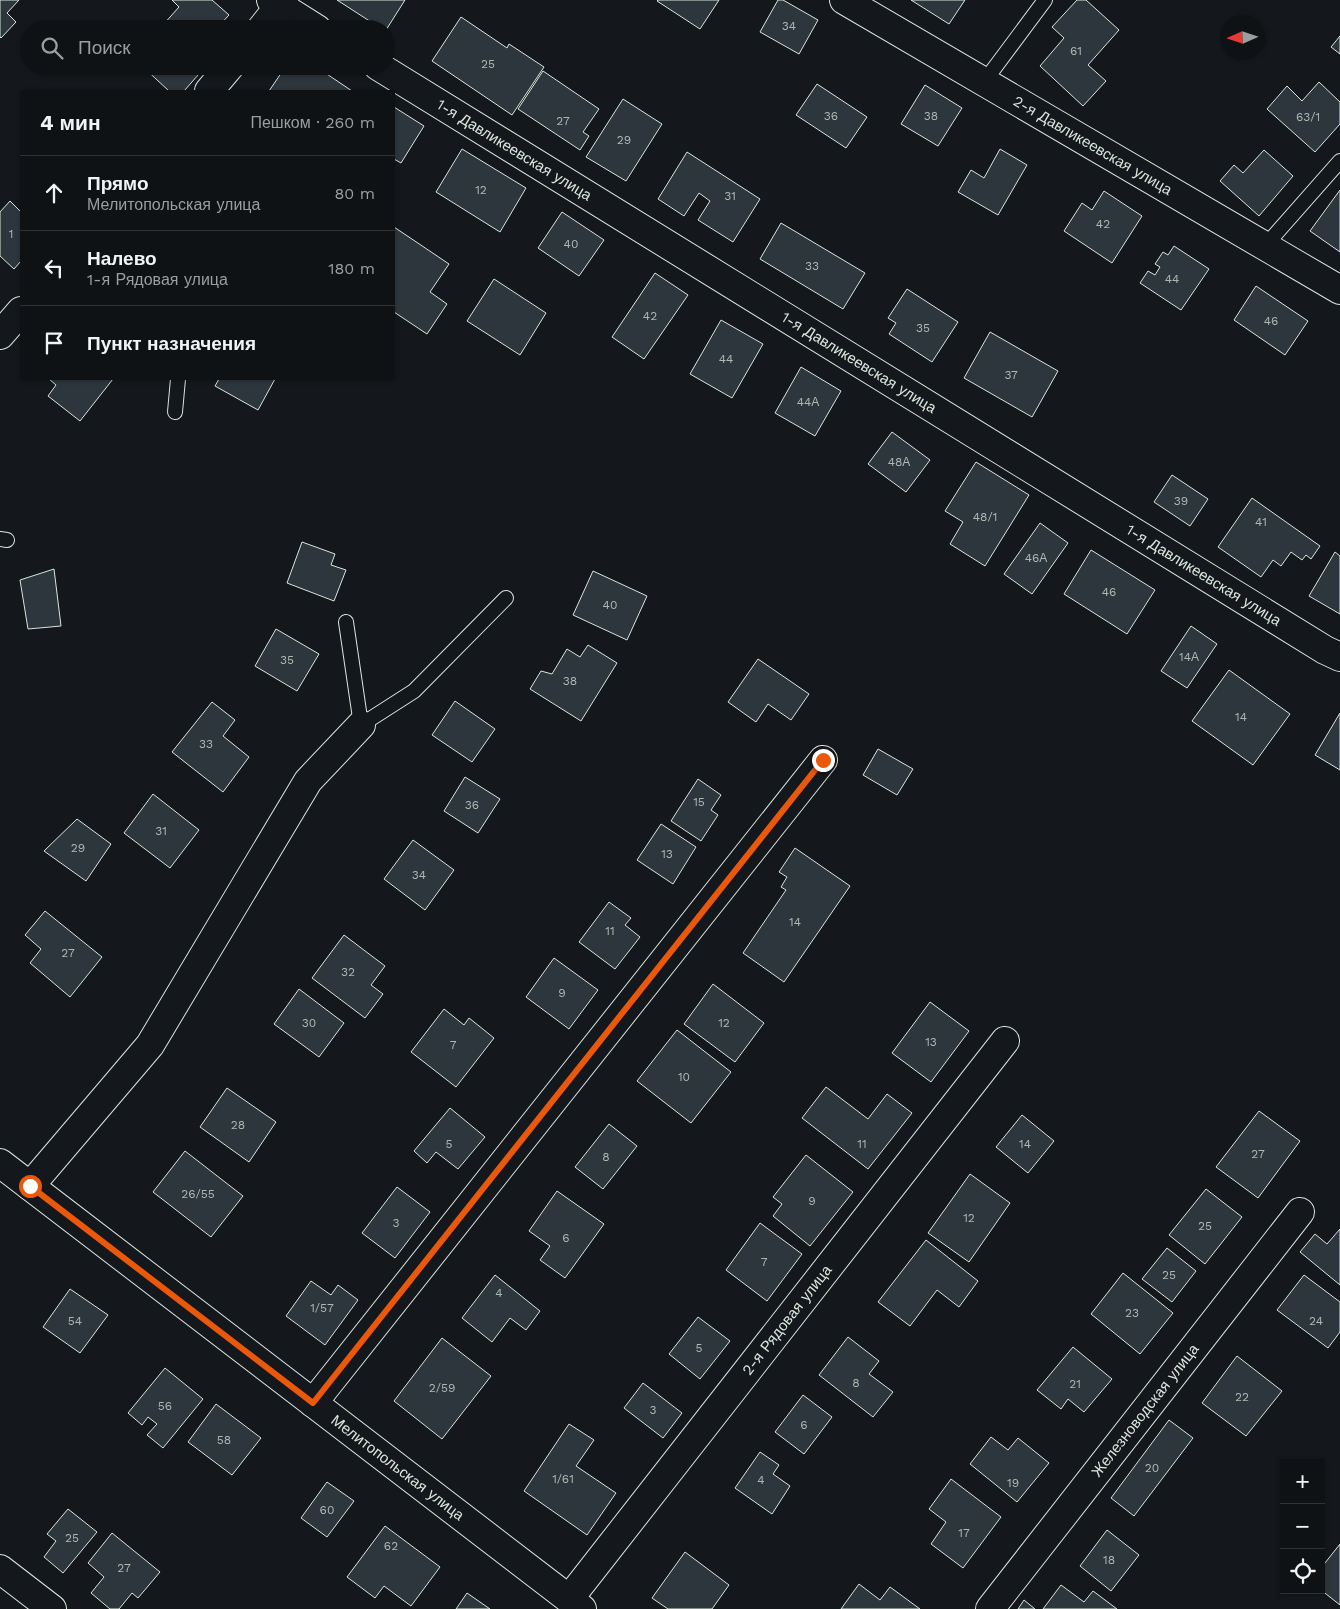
<!DOCTYPE html>
<html lang="ru">
<meta charset="utf-8">
<style>
:root{--surface:#0f1215;--page:#181b1e;--text:#f1f3f6;--muted:#9b9ea0;--line:#2f3234}
body{margin:0;font-family:"Work Sans",sans-serif;background:var(--page);color:var(--text)}
.controls{position:absolute;right:15px;bottom:15px;display:grid;overflow:hidden;border-radius:0px;box-shadow:0 1px 4px #0004}
.controls button{width:45px;height:45px;display:grid;place-items:center;padding:0;border:0;border-bottom:1px solid var(--line);background:var(--surface);color:var(--text);font:25px sans-serif}
.compass{position:absolute;left:1220px;top:15px;width:45px;height:45px;border-radius:50%;background:var(--surface);box-shadow:0 1px 4px #0004;rotate:267deg}
.stop{position:absolute;width:15px;height:15px;margin:-11px;border:4px solid #ea580c;border-radius:50%;background:#fff}
.stop.end{background:#ea580c;border-color:#fff;box-shadow:0 1px 5px #0008}
.list{margin:0;padding:0;list-style:none}
h2{display:flex;justify-content:space-between;align-items:center;height:65px;margin:0;padding:0 20px;font-size:21px}
h2 small{font-size:16px;font-weight:400;color:var(--muted)}
.list li{display:grid;grid-template-columns:32px 1fr auto;gap:15px;align-items:center;box-sizing:border-box;height:75px;padding:0 20px;border-top:1px solid var(--line)}
.list b{display:block;font-size:19px;white-space:nowrap}
.list p{margin:0;font-size:16px;white-space:nowrap;color:var(--muted)}
.list em{font-size:16px;font-style:normal;color:var(--muted)}
.icon{flex:none;width:28px;height:28px;fill:none;stroke:currentColor;stroke-width:2;stroke-linecap:round;stroke-linejoin:round}
.map{position:relative;flex:none;width:1340px;height:1609px;overflow:hidden}
.search{position:absolute;background:var(--surface);box-shadow:0 1px 4px #0004;left:20px;top:20px;width:375px;height:55px;display:flex;align-items:center;gap:12px;box-sizing:border-box;padding:0 18px;border-radius:28px;color:var(--muted);font-size:19px}
.panel{position:absolute;background:var(--surface);box-shadow:0 1px 4px #0004;left:20px;top:90px;width:375px;height:290px;border-radius:0px}
.map>svg:first-child{display:block}
.building{fill:#2c363c;stroke:#d8e6dc}
.lines{fill:none;stroke-linecap:round;stroke-linejoin:round}
.service-casing{stroke:#d8e6dc;stroke-width:16}
.minor-casing{stroke:#d8e6dc;stroke-width:30}
.service{stroke:#14181c;stroke-width:14}
.minor{stroke:#14181c;stroke-width:28}
.route{stroke:#ea580c;stroke-width:6}
.labels{text-anchor:middle;dominant-baseline:central;stroke-width:4;stroke-linejoin:round;paint-order:stroke}
.number-label{font-size:12px;fill:#adbab4}
.street-label{font-size:15px;fill:#d8e6dc;stroke:#14181c}
</style>
<div class="map">
<svg width="1340" height="1609" viewBox="0 0 1340 1609">
<rect width="100%" height="100%" fill="#14181c"/>
<g class="building">
<path d="M 0,0 L 19,0 L 7,13 L 16,22 L 1,38 L 0,37 Z"/>
<path d="M 172,0 L 212,0 L 229,15 L 216,29 L 165,29 L 162,26 L 179,7 Z"/>
<path d="M 337,0 L 405,0 L 386,30 L 382,29 Z"/>
<path d="M 658,0 L 719,0 L 700,29 L 657,1 Z"/>
<path d="M 778,0 L 783,0 L 818,20 L 799,54 L 760,32 Z"/>
<path d="M 911,0 L 965,0 L 949,24 Z"/>
<path d="M 1077,0 L 1086,0 L 1119,30 L 1088,65 L 1106,81 L 1083,106 L 1040,66 L 1064,38 L 1052,27 Z"/>
<path d="M 461,17 L 507,48 L 509,44 L 544,67 L 512,115 L 432,61 Z"/>
<path d="M 1340,36 L 1340,54 L 1331,47 Z"/>
<path d="M 142,66 L 206,66 L 184,91 L 169,91 Z"/>
<path d="M 286,66 L 315,66 L 352,91 L 269,91 Z"/>
<path d="M 543,71 L 599,109 L 583,132 L 589,136 L 580,150 L 518,109 Z"/>
<path d="M 1319,82 L 1340,102 L 1340,124 L 1315,152 L 1267,109 L 1287,86 L 1302,101 Z"/>
<path d="M 817,84 L 867,117 L 846,148 L 796,115 Z"/>
<path d="M 925,85 L 962,108 L 938,146 L 901,124 Z"/>
<path d="M 623,99 L 662,124 L 626,181 L 586,157 Z"/>
<path d="M 394,107 L 424,126 L 401,163 L 394,159 Z"/>
<path d="M 462,149 L 526,188 L 500,232 L 436,192 Z"/>
<path d="M 1000,149 L 1027,165 L 998,215 L 958,192 L 971,170 L 984,178 Z"/>
<path d="M 1264,150 L 1293,176 L 1259,216 L 1220,181 L 1234,165 L 1243,173 Z"/>
<path d="M 687,152 L 760,199 L 733,242 L 698,220 L 710,201 L 699,193 L 684,216 L 658,199 Z"/>
<path d="M 1340,190 L 1340,252 L 1310,231 Z"/>
<path d="M 1104,191 L 1142,216 L 1112,263 L 1064,231 L 1082,203 L 1092,210 Z"/>
<path d="M 10,201 L 21,212 L 21,261 L 14,269 L 0,256 L 0,212 Z"/>
<path d="M 562,212 L 604,240 L 579,276 L 538,248 Z"/>
<path d="M 781,223 L 865,273 L 843,309 L 760,259 Z"/>
<path d="M 394,227 L 449,264 L 430,292 L 447,304 L 427,334 L 394,312 Z"/>
<path d="M 1174,246 L 1209,269 L 1181,310 L 1140,283 L 1148,271 L 1155,275 L 1160,267 L 1155,264 L 1163,252 L 1168,255 Z"/>
<path d="M 655,273 L 688,295 L 644,359 L 612,337 Z"/>
<path d="M 494,279 L 546,313 L 520,355 L 467,321 Z"/>
<path d="M 1256,286 L 1308,321 L 1285,355 L 1234,320 Z"/>
<path d="M 907,289 L 958,322 L 932,362 L 889,334 L 896,323 L 888,318 Z"/>
<path d="M 721,320 L 763,344 L 732,398 L 690,374 Z"/>
<path d="M 990,332 L 1058,371 L 1032,417 L 964,378 Z"/>
<path d="M 801,367 L 841,391 L 815,436 L 775,413 Z"/>
<path d="M 49,379 L 113,379 L 80,421 L 48,396 L 56,385 Z"/>
<path d="M 219,379 L 275,379 L 258,410 L 215,386 Z"/>
<path d="M 892,432 L 930,460 L 906,492 L 868,464 Z"/>
<path d="M 976,462 L 1029,495 L 985,566 L 950,544 L 963,522 L 945,511 Z"/>
<path d="M 1172,475 L 1208,499 L 1190,526 L 1154,502 Z"/>
<path d="M 1252,498 L 1320,546 L 1311,559 L 1306,555 L 1302,560 L 1291,552 L 1281,566 L 1273,560 L 1261,577 L 1218,547 Z"/>
<path d="M 1040,523 L 1068,543 L 1032,594 L 1004,574 Z"/>
<path d="M 302,542 L 335,554 L 331,565 L 346,570 L 334,601 L 287,583 Z"/>
<path d="M 1091,550 L 1155,590 L 1127,634 L 1064,594 Z"/>
<path d="M 1335,552 L 1340,556 L 1340,614 L 1309,596 Z"/>
<path d="M 54,569 L 61,626 L 28,629 L 20,580 Z"/>
<path d="M 593,571 L 647,596 L 627,640 L 573,615 Z"/>
<path d="M 1191,626 L 1217,644 L 1187,688 L 1161,671 Z"/>
<path d="M 276,629 L 319,654 L 297,691 L 255,666 Z"/>
<path d="M 588,645 L 617,663 L 581,721 L 530,689 L 541,671 L 552,674 L 567,649 L 580,657 Z"/>
<path d="M 758,659 L 809,694 L 791,720 L 768,704 L 756,722 L 728,702 Z"/>
<path d="M 1229,670 L 1290,714 L 1253,765 L 1192,721 Z"/>
<path d="M 455,701 L 495,729 L 472,762 L 432,735 Z"/>
<path d="M 212,702 L 235,720 L 223,736 L 249,757 L 223,792 L 172,752 Z"/>
<path d="M 1340,713 L 1340,770 L 1315,755 Z"/>
<path d="M 878,749 L 913,769 L 897,795 L 863,775 Z"/>
<path d="M 465,777 L 500,799 L 478,833 L 444,811 Z"/>
<path d="M 698,779 L 721,795 L 711,810 L 718,815 L 701,841 L 671,821 Z"/>
<path d="M 153,794 L 199,830 L 170,868 L 124,833 Z"/>
<path d="M 77,819 L 111,844 L 86,881 L 44,851 Z"/>
<path d="M 661,824 L 696,847 L 673,884 L 637,860 Z"/>
<path d="M 413,840 L 454,870 L 425,910 L 384,879 Z"/>
<path d="M 795,848 L 850,886 L 784,982 L 743,953 L 786,890 L 781,887 L 787,877 L 779,872 Z"/>
<path d="M 609,902 L 631,918 L 625,925 L 640,937 L 615,969 L 579,942 Z"/>
<path d="M 45,911 L 102,957 L 70,997 L 30,963 L 41,949 L 25,935 Z"/>
<path d="M 344,935 L 385,966 L 371,985 L 383,994 L 365,1018 L 312,978 Z"/>
<path d="M 554,958 L 598,990 L 569,1029 L 526,997 Z"/>
<path d="M 713,984 L 764,1023 L 735,1062 L 684,1024 Z"/>
<path d="M 299,989 L 344,1023 L 319,1057 L 274,1024 Z"/>
<path d="M 930,1002 L 969,1031 L 931,1082 L 892,1053 Z"/>
<path d="M 444,1009 L 464,1025 L 469,1018 L 494,1038 L 456,1087 L 411,1052 Z"/>
<path d="M 677,1030 L 731,1072 L 691,1123 L 637,1081 Z"/>
<path d="M 826,1087 L 868,1119 L 887,1094 L 912,1113 L 868,1169 L 802,1118 Z"/>
<path d="M 227,1088 L 276,1122 L 249,1162 L 200,1127 Z"/>
<path d="M 450,1108 L 485,1137 L 458,1169 L 436,1152 L 427,1163 L 414,1151 Z"/>
<path d="M 1259,1111 L 1300,1141 L 1258,1198 L 1216,1167 Z"/>
<path d="M 1022,1115 L 1054,1141 L 1028,1173 L 996,1147 Z"/>
<path d="M 609,1124 L 637,1146 L 603,1189 L 575,1167 Z"/>
<path d="M 185,1151 L 243,1196 L 211,1237 L 153,1192 Z"/>
<path d="M 806,1155 L 853,1192 L 810,1246 L 773,1216 L 782,1204 L 773,1197 Z"/>
<path d="M 970,1174 L 1010,1203 L 969,1262 L 928,1233 Z"/>
<path d="M 397,1187 L 430,1212 L 395,1258 L 362,1233 Z"/>
<path d="M 1206,1189 L 1242,1217 L 1205,1264 L 1169,1235 Z"/>
<path d="M 557,1191 L 604,1224 L 565,1278 L 540,1260 L 550,1246 L 529,1231 Z"/>
<path d="M 760,1223 L 802,1254 L 767,1301 L 726,1270 Z"/>
<path d="M 1340,1229 L 1340,1285 L 1300,1252 L 1315,1234 L 1327,1244 Z"/>
<path d="M 926,1240 L 978,1281 L 959,1307 L 937,1290 L 910,1326 L 878,1302 Z"/>
<path d="M 1167,1248 L 1196,1271 L 1172,1302 L 1142,1279 Z"/>
<path d="M 1123,1273 L 1173,1313 L 1140,1354 L 1091,1314 Z"/>
<path d="M 495,1275 L 540,1311 L 526,1330 L 510,1318 L 492,1342 L 462,1318 Z"/>
<path d="M 1304,1275 L 1340,1302 L 1340,1332 L 1328,1348 L 1277,1310 Z"/>
<path d="M 311,1281 L 331,1295 L 338,1285 L 358,1300 L 325,1345 L 286,1316 Z"/>
<path d="M 70,1289 L 108,1315 L 80,1353 L 43,1327 Z"/>
<path d="M 698,1317 L 730,1341 L 700,1379 L 669,1354 Z"/>
<path d="M 848,1337 L 879,1361 L 869,1374 L 893,1392 L 873,1417 L 819,1375 Z"/>
<path d="M 442,1338 L 491,1376 L 442,1439 L 394,1401 Z"/>
<path d="M 1073,1347 L 1112,1379 L 1084,1412 L 1068,1399 L 1061,1409 L 1037,1390 Z"/>
<path d="M 1237,1356 L 1282,1391 L 1246,1436 L 1202,1403 Z"/>
<path d="M 165,1368 L 203,1399 L 163,1448 L 147,1435 L 157,1424 L 148,1417 L 142,1425 L 128,1413 Z"/>
<path d="M 643,1383 L 682,1413 L 663,1438 L 624,1408 Z"/>
<path d="M 803,1395 L 832,1417 L 804,1454 L 775,1432 Z"/>
<path d="M 216,1404 L 261,1438 L 232,1475 L 188,1442 Z"/>
<path d="M 1169,1420 L 1193,1438 L 1134,1516 L 1111,1498 Z"/>
<path d="M 569,1424 L 594,1440 L 576,1466 L 616,1493 L 587,1535 L 524,1491 Z"/>
<path d="M 991,1437 L 1008,1450 L 1018,1438 L 1049,1463 L 1017,1502 L 970,1464 Z"/>
<path d="M 760,1452 L 779,1465 L 773,1474 L 790,1486 L 772,1514 L 735,1488 Z"/>
<path d="M 951,1479 L 1001,1517 L 963,1568 L 931,1544 L 946,1522 L 929,1509 Z"/>
<path d="M 327,1482 L 354,1501 L 327,1537 L 301,1518 Z"/>
<path d="M 68,1509 L 97,1532 L 63,1573 L 44,1557 L 56,1541 L 47,1534 Z"/>
<path d="M 385,1526 L 440,1567 L 411,1606 L 384,1586 L 375,1598 L 347,1577 Z"/>
<path d="M 1107,1530 L 1139,1555 L 1111,1591 L 1080,1566 Z"/>
<path d="M 112,1533 L 160,1572 L 138,1598 L 132,1593 L 119,1609 L 110,1609 L 91,1593 L 104,1577 L 88,1563 Z"/>
<path d="M 1340,1544 L 1340,1605 L 1321,1590 L 1321,1568 Z"/>
<path d="M 685,1552 L 729,1585 L 712,1609 L 668,1609 L 652,1598 Z"/>
<path d="M 859,1584 L 880,1600 L 890,1587 L 920,1609 L 841,1609 Z"/>
<path d="M 1061,1585 L 1084,1602 L 1093,1591 L 1117,1609 L 1043,1609 Z"/>
<path d="M 467,1593 L 490,1609 L 456,1609 Z"/>
<path d="M 1024,1600 L 1035,1609 L 1018,1609 Z"/>
</g>
<g class="lines">
<defs>
<g id="service">
<path d="M 984,82 L 1045,0"/>
<path d="M 1265,246 L 1340,161"/>
<path d="M 175,412 L 178,379"/>
<path d="M 0,539 L 7,540"/>
<path d="M 346,622 L 361,725 L 414,691 L 506,598"/>
</g>
<g id="minor">
<path d="M 271,0 L 317,29"/>
<path id="s1" d="M 844,0 L 1340,290"/>
<path d="M 261,29 L 284,0"/>
<path id="s2" d="M 378,66 L 1325,650 L 1340,657"/>
<path d="M 209,91 L 230,66"/>
<path d="M 0,335 L 21,311"/>
<path id="s3" d="M 0,1163 L 582,1609"/>
<path d="M 30,1186 L 150,1045 L 308,781 L 361,725"/>
<path d="M 313,1403 L 823,760"/>
<path d="M 0,1569 L 52,1609"/>
<path id="s4" d="M 569,1599 L 1005,1041"/>
<path id="s5" d="M 990,1609 L 1300,1212"/>
</g>
</defs>
<use href="#service" class="service-casing"/>
<use href="#minor" class="minor-casing"/>
<use href="#service" class="service"/>
<use href="#minor" class="minor"/>
</g>
<g class="lines">
<path class="route" d="M 30,1186 L 313,1403 L 823,760"/>
</g>
<g class="labels">
<g class="number-label">
<text x="789" y="26">34</text>
<text x="1076" y="51">61</text>
<text x="488" y="64">25</text>
<text x="831" y="116">36</text>
<text x="931" y="116">38</text>
<text x="1308" y="117">63/1</text>
<text x="563" y="121">27</text>
<text x="624" y="140">29</text>
<text x="481" y="190">12</text>
<text x="730" y="196">31</text>
<text x="1103" y="224">42</text>
<text x="11" y="234">1</text>
<text x="571" y="244">40</text>
<text x="812" y="266">33</text>
<text x="1172" y="279">44</text>
<text x="650" y="316">42</text>
<text x="1271" y="321">46</text>
<text x="923" y="328">35</text>
<text x="726" y="359">44</text>
<text x="1011" y="375">37</text>
<text x="808" y="402">44А</text>
<text x="899" y="462">48А</text>
<text x="1181" y="501">39</text>
<text x="985" y="517">48/1</text>
<text x="1261" y="522">41</text>
<text x="1036" y="558">46А</text>
<text x="1109" y="592">46</text>
<text x="610" y="605">40</text>
<text x="1189" y="657">14А</text>
<text x="287" y="660">35</text>
<text x="570" y="681">38</text>
<text x="1241" y="717">14</text>
<text x="206" y="744">33</text>
<text x="699" y="802">15</text>
<text x="472" y="805">36</text>
<text x="161" y="831">31</text>
<text x="78" y="848">29</text>
<text x="667" y="854">13</text>
<text x="419" y="875">34</text>
<text x="795" y="922">14</text>
<text x="610" y="931">11</text>
<text x="68" y="953">27</text>
<text x="348" y="972">32</text>
<text x="562" y="993">9</text>
<text x="309" y="1023">30</text>
<text x="724" y="1023">12</text>
<text x="931" y="1042">13</text>
<text x="453" y="1045">7</text>
<text x="684" y="1077">10</text>
<text x="238" y="1125">28</text>
<text x="449" y="1144">5</text>
<text x="862" y="1144">11</text>
<text x="1025" y="1144">14</text>
<text x="1258" y="1154">27</text>
<text x="606" y="1157">8</text>
<text x="198" y="1194">26/55</text>
<text x="812" y="1201">9</text>
<text x="969" y="1218">12</text>
<text x="396" y="1223">3</text>
<text x="1205" y="1226">25</text>
<text x="566" y="1238">6</text>
<text x="764" y="1262">7</text>
<text x="1169" y="1275">25</text>
<text x="499" y="1293">4</text>
<text x="322" y="1308">1/57</text>
<text x="1132" y="1313">23</text>
<text x="75" y="1321">54</text>
<text x="1316" y="1321">24</text>
<text x="699" y="1348">5</text>
<text x="856" y="1383">8</text>
<text x="1075" y="1384">21</text>
<text x="442" y="1388">2/59</text>
<text x="1242" y="1397">22</text>
<text x="165" y="1406">56</text>
<text x="653" y="1410">3</text>
<text x="804" y="1425">6</text>
<text x="224" y="1440">58</text>
<text x="1152" y="1468">20</text>
<text x="563" y="1479">1/61</text>
<text x="761" y="1480">4</text>
<text x="1013" y="1483">19</text>
<text x="327" y="1510">60</text>
<text x="964" y="1533">17</text>
<text x="72" y="1538">25</text>
<text x="391" y="1546">62</text>
<text x="1109" y="1560">18</text>
<text x="124" y="1568">27</text>
</g>
<g class="street-label">
<text stroke="none"><textPath href="#s1" startOffset="288">2-я Давликеевская улица</textPath></text>
<text stroke="none"><textPath href="#s2" startOffset="160">1-я Давликеевская улица</textPath></text>
<text stroke="none"><textPath href="#s2" startOffset="565">1-я Давликеевская улица</textPath></text>
<text stroke="none"><textPath href="#s2" startOffset="970">1-я Давликеевская улица</textPath></text>
<text stroke="none"><textPath href="#s4" startOffset="354">2-я Рядовая улица</textPath></text>
<text stroke="none"><textPath href="#s5" startOffset="252">Железноводская улица</textPath></text>
<text stroke="none"><textPath href="#s3" startOffset="501">Мелитопольская улица</textPath></text>
</g>
</g>
</svg>
<div class="controls">
<button>+</button>
<button>−</button>
<button><svg class="icon" aria-label="locate" viewBox="0 0 24 24"><circle cx="12" cy="12" r="6"/><path d="M12 2v4M12 18v4M2 12h4M18 12h4"/></svg></button>
</div>
<svg class="compass" viewBox="-18 -18 36 36"><path d="M0-13l5 13h-10z" fill="#e53935"/><path d="M0 13l5-13h-10z" fill="#9b9ea0"/></svg>
<div class="stop" style="left:30px;top:1186px"></div>
<div class="stop end" style="left:823px;top:760px"></div>
<div class="search"><svg class="icon" aria-label="search" viewBox="0 0 24 24"><circle cx="10" cy="10" r="6"/><path d="M15 15l6 6"/></svg>Поиск</div>
<section class="panel">
<h2>4 мин<small>Пешком · 260 m</small></h2>
<ul class="list">
<li><svg class="icon" aria-label="ahead" viewBox="0 0 24 24"><path d="M12 20V5M6 11l6-6 6 6"/></svg><div><b>Прямо</b><p>Мелитопольская улица</p></div><em>80 m</em></li>
<li><svg class="icon" aria-label="left" viewBox="0 0 24 24"><path d="M17 20v-9H6M10 6l-5 5 5 5"/></svg><div><b>Налево</b><p>1-я Рядовая улица</p></div><em>180 m</em></li>
<li><svg class="icon" aria-label="arrive" viewBox="0 0 24 24"><path d="M6 21V4h12l-3 4 3 4H6"/></svg><div><b>Пункт назначения</b></div></li>
</ul>
</section>
</div>
